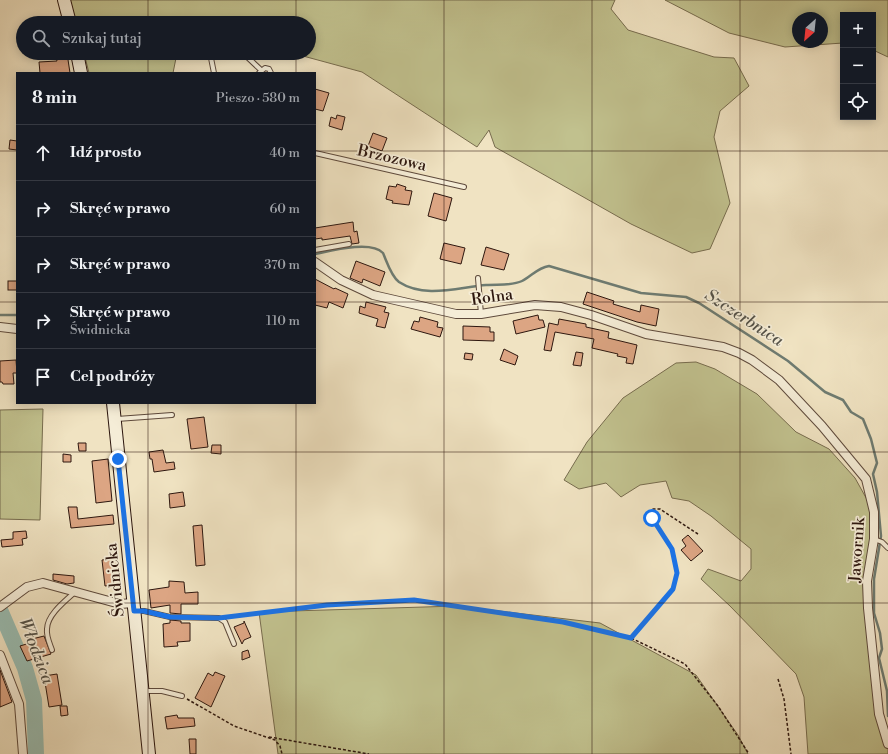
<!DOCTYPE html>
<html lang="pl">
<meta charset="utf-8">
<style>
:root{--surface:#171b24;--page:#20242c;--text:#f1f3f6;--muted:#9ea1a6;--line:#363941}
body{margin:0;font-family:"Libre Bodoni",serif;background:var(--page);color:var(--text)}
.controls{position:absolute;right:12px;top:12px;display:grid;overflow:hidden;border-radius:0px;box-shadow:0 2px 10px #0003}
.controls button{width:36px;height:36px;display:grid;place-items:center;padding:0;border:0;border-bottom:1px solid var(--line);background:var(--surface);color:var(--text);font:20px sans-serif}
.compass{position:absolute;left:792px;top:12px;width:36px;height:36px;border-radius:50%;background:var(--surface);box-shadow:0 2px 10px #0003;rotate:207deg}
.stop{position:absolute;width:12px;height:12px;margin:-9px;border:3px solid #1a73e8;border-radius:50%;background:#fff}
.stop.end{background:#1a73e8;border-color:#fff;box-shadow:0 1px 4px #0008}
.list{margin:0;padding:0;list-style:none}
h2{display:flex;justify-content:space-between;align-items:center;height:52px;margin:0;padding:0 16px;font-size:17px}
h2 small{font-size:13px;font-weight:400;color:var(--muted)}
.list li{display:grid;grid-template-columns:26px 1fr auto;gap:12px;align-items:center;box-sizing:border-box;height:56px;padding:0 16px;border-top:1px solid var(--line)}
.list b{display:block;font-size:15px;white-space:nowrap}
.list p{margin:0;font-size:13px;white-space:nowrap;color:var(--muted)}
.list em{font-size:13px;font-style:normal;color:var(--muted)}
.icon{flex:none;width:22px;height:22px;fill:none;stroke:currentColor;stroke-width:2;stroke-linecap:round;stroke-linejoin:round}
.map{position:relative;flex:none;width:888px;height:754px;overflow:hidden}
.search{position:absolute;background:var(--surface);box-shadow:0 2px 10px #0003;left:16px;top:16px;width:300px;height:44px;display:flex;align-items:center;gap:10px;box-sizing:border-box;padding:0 14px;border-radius:22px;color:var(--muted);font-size:15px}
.panel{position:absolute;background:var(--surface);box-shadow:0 2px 10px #0003;left:16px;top:72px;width:300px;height:332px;border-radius:0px}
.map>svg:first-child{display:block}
.green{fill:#c1c18e;stroke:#776c4e;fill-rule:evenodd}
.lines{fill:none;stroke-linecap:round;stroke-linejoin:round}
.stream{stroke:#6e7b71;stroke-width:2.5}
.river{stroke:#9abeb3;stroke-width:16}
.building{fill:#dca583;stroke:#2d170f}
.lane-casing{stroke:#5e4a3c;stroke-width:6}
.street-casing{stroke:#5e4a3c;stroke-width:10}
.secondary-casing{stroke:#2d170f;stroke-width:14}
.path{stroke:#2d170f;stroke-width:1.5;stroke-dasharray:3 2;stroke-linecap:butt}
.lane{stroke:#f5edd7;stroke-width:4}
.street{stroke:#f5edd7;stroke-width:8}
.secondary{stroke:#f5edd7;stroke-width:12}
.route{stroke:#1a73e8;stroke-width:5}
.grid{fill:none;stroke:#2d170f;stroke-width:1;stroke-opacity:0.55}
.labels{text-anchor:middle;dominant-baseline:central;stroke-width:3.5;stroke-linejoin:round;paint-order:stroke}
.street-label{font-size:16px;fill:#2d170f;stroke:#f5edd7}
.water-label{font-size:17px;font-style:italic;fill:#535148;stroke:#f5edd7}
</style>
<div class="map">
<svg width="888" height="754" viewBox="0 0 888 754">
<rect width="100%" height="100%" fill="#f0e3c2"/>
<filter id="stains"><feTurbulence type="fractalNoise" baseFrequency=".005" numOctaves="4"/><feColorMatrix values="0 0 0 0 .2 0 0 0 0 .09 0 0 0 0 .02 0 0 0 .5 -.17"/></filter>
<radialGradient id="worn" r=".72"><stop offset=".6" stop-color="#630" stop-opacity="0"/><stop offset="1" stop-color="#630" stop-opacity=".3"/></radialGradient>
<g class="green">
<path d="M 69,0 L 615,0 L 611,9 L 628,30 L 714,57 L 734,58 L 749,86 L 720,111 L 714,137 L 730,203 L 710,249 L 692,253 L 631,224 L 495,147 L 489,130 L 477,147 L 362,72 L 292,53 L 309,53 L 309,23 L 75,23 Z"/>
<path d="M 665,0 L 888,0 L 888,57 L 873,50 L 873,15 L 843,15 L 843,43 L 785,47 L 729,33 ZM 798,18 L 822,18 L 822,42 L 798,42 Z"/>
<path d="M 84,53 L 177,53 L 173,73 L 89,73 Z"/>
<path d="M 696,362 L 715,369 L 757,394 L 796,432 L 829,449 L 855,478 L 874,512 L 868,576 L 877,694 L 888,737 L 888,754 L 808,754 L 804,697 L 796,674 L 730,606 L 701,579 L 708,569 L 741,581 L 751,569 L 751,549 L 711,516 L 689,501 L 672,498 L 666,481 L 640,485 L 621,497 L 606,483 L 579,489 L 564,480 L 587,442 L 623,398 L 676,363 Z"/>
<path d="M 43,409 L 40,520 L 0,519 L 0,410 Z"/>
<path d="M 457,606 L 600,623 L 696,675 L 738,735 L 748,754 L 278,754 L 259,612 Z"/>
</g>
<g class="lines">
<g class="stream">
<path d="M 315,254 C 330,251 371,240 383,253 C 387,262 391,276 399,282 C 425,299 459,287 486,285 C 498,284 512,286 522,281 C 532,276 537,268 549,266 L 641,293 L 686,297 L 699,303 L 788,361 L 825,392 L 843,400 L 851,412 L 863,419 L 871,439 L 877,463 L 873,474 L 877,492 L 881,536 L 874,579 L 874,613 L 880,633 L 882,649 L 879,658 L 887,691 L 888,716"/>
<path d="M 0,315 L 17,315"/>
</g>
<path class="river" d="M 0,610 L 25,668 L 34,700 L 36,754"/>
</g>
<g class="building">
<path d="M 55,53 L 67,53 L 70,73 L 40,73 L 39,62 L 57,61 Z"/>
<path d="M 315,89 L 329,93 L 323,111 L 315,109 Z"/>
<path d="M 337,115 L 345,117 L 342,130 L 329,126 L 331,117 L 336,119 Z"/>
<path d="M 373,133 L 387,138 L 382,151 L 368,146 Z"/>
<path d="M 10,140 L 17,141 L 17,150 L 9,149 Z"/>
<path d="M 397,184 L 406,187 L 405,190 L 412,191 L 409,205 L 392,203 L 393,201 L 386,199 L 389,186 L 396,187 Z"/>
<path d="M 434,193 L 452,198 L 446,221 L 428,216 Z"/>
<path d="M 353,222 L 354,232 L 357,231 L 359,243 L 352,244 L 350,236 L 322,240 L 322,238 L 315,239 L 315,228 Z"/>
<path d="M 444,243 L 465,248 L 461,264 L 440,259 Z"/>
<path d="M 486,247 L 509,254 L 504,270 L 481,265 Z"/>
<path d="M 356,261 L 385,272 L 380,286 L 363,279 L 362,283 L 350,278 Z"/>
<path d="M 315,279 L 334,289 L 335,288 L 348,294 L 343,308 L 329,302 L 327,308 L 315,305 Z"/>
<rect x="8" y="281" width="9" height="9"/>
<path d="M 587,292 L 614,301 L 613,304 L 640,312 L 641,305 L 659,309 L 656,326 L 637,322 L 583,304 Z"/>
<path d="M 366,302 L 386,307 L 384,312 L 389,313 L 385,328 L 376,326 L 378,319 L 359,313 L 360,306 L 365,308 Z"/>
<path d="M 538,315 L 539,320 L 543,320 L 545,327 L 516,334 L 513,321 Z"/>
<path d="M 420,317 L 438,322 L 437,327 L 443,328 L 440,337 L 411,329 L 414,321 L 419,322 Z"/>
<path d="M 559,319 L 586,324 L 586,327 L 609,332 L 608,338 L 637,345 L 633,364 L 626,363 L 627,358 L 617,356 L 618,354 L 592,348 L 594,339 L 555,332 L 551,351 L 544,350 L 549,323 L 558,325 Z"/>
<path d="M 463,326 L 490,327 L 490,332 L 494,332 L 494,341 L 463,340 Z"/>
<path d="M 504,349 L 518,356 L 515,365 L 500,360 Z"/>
<path d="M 576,352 L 583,353 L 581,366 L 573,365 Z"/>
<path d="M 465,353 L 473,354 L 472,360 L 464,359 Z"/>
<path d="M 16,360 L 17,373 L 13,373 L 14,384 L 3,384 L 2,382 L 0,382 L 0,361 Z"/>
<path d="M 204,417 L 208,447 L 191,449 L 187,419 Z"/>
<path d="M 78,443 L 86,443 L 86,451 L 79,451 Z"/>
<path d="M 212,445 L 221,445 L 221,454 L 211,453 Z"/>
<path d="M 163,450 L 166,463 L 174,462 L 175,469 L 154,472 L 152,459 L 150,459 L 149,452 Z"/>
<path d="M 63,454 L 71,455 L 71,462 L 63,462 Z"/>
<path d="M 108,459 L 112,501 L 96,503 L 92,461 Z"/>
<path d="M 183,492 L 185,506 L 170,508 L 169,494 Z"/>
<path d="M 68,507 L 77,507 L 78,519 L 113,515 L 114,524 L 71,528 Z"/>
<path d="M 202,525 L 205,565 L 196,566 L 193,526 Z"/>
<path d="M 26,531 L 27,538 L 22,539 L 23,545 L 2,547 L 1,540 L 13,539 L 13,532 Z"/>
<path d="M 688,535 L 703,551 L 691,561 L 681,550 L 686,546 L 682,540 Z"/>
<path d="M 117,558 L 120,584 L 105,586 L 102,560 Z"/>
<path d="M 53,574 L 74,576 L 74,583 L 67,584 L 53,580 Z"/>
<path d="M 169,581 L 184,582 L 185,593 L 198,592 L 198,604 L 181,604 L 181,614 L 170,613 L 170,605 L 151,608 L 149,590 L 169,587 Z"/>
<path d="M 170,620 L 181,621 L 181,623 L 190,623 L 190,641 L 177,642 L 178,646 L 164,647 L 163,624 L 170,623 Z"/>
<path d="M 244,621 L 251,637 L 244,640 L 242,644 L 234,627 L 244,623 Z"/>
<path d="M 44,636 L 51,654 L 27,661 L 20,646 L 33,642 L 32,639 Z"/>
<path d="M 248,650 L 250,657 L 242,660 L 242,652 Z"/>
<path d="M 0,670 L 12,702 L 0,707 Z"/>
<path d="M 215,672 L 225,676 L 211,707 L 195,698 L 208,673 L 213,676 Z"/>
<path d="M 57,674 L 62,705 L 49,707 L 44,676 Z"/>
<path d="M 60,706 L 67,706 L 68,715 L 61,716 Z"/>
<path d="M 177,715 L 178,718 L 194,718 L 195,726 L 167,729 L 165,717 Z"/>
<path d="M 189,739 L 196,739 L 196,754 L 190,754 Z"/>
</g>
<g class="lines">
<defs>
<g id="lane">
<path d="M 210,53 L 214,73"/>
<path d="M 243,53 L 261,70"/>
<path d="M 259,73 L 265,68 L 269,69 L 271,73"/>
<path d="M 315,153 L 464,187"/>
<path d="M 315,250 L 349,244"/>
<path d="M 478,278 L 481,314"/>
<path d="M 117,419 L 172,415"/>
<path d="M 874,539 L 882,542 L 888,548"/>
<path d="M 136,611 L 144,611 L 170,617 L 219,618 L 225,622 L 234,644"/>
<path d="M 52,650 C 50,644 46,636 47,629 C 47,615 65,601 75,592"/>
<path d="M 143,691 L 162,691 L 182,696"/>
</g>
<g id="street">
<path d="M 315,262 L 341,280 L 373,295 L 456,314 L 481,314 L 535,305 L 561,307 L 591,315 L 646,334 L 723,347 L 739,353 L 752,360 L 779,380 L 822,426 L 866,479 L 874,512 L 874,539 L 867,581 L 868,608 L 879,714 L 888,744"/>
<path d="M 0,327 L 17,329"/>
<path d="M 0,607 L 27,587 L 43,583 L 120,604 L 133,603"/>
<path d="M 0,655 L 19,704 L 23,754"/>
</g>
<g id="secondary">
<path d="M 64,0 L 70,23"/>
<path d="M 77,53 L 81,73"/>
<path d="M 113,403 L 149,754"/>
</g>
</defs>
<use href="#lane" class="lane-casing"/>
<use href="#street" class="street-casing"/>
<use href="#secondary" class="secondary-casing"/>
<g class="path">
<path d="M 698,534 L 660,509 L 652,509 L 652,518 L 671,549 L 677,573 L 673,589 L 631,638 L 685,664 L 718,706 L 749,754"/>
<path d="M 229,617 L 327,605 L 414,600 L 563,622 L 631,638"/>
<path d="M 778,679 L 784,699 L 791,754"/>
<path d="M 187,699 L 234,726 L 275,740 L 280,746 L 282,754"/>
<path d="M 269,737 L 369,754"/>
</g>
<use href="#lane" class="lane"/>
<use href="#street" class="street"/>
<use href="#secondary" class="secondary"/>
</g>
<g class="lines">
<path class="route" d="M 118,459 L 134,611 L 144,611 L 170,617 L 219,618 L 327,605 L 414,600 L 563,622 L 631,638 L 673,589 L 677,573 L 672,549 L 652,518"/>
</g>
<path class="grid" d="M 148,0 L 148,23M 296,0 L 296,23M 444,0 L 444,754M 592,0 L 592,754M 740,0 L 740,754M 148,53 L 148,73M 296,53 L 296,73M 0,151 L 17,151M 315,151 L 888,151M 0,302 L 17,302M 315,302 L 888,302M 148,403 L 148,754M 296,403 L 296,754M 0,452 L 888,452M 0,603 L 888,603"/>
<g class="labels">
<g class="street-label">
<text transform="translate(392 158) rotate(13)">Brzozowa</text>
<text transform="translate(492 297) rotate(-8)">Rolna</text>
<text transform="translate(857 550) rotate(-86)">Jawornik</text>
<text transform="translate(115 580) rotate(-96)">Świdnicka</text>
</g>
<g class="water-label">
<text transform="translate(744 318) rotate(33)">Szczerbnica</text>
<text transform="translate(36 651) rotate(69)">Włodzica</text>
</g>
</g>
<rect width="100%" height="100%" filter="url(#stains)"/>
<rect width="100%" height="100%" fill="url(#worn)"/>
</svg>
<div class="controls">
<button>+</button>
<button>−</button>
<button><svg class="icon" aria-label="locate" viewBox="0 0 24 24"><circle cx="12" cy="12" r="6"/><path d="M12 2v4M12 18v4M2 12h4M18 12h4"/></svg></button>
</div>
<svg class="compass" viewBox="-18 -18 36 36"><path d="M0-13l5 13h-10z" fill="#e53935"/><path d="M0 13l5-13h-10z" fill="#9ea1a6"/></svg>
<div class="stop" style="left:652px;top:518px"></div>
<div class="stop end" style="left:118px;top:459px"></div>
<div class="search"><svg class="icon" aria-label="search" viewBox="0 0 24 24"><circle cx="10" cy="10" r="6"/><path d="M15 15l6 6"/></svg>Szukaj tutaj</div>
<section class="panel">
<h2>8 min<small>Pieszo · 580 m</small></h2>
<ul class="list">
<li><svg class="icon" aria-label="ahead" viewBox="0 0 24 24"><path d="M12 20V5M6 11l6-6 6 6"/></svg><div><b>Idź prosto</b></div><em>40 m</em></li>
<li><svg class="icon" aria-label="right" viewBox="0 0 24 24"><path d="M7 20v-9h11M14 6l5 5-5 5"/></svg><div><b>Skręć w prawo</b></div><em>60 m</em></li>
<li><svg class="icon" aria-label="right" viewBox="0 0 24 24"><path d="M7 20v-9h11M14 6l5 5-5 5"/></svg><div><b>Skręć w prawo</b></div><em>370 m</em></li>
<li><svg class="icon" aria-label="right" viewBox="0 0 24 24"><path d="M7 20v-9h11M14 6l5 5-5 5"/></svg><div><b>Skręć w prawo</b><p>Świdnicka</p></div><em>110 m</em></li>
<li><svg class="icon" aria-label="arrive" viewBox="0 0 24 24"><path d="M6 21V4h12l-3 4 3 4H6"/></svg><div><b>Cel podróży</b></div></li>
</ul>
</section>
</div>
